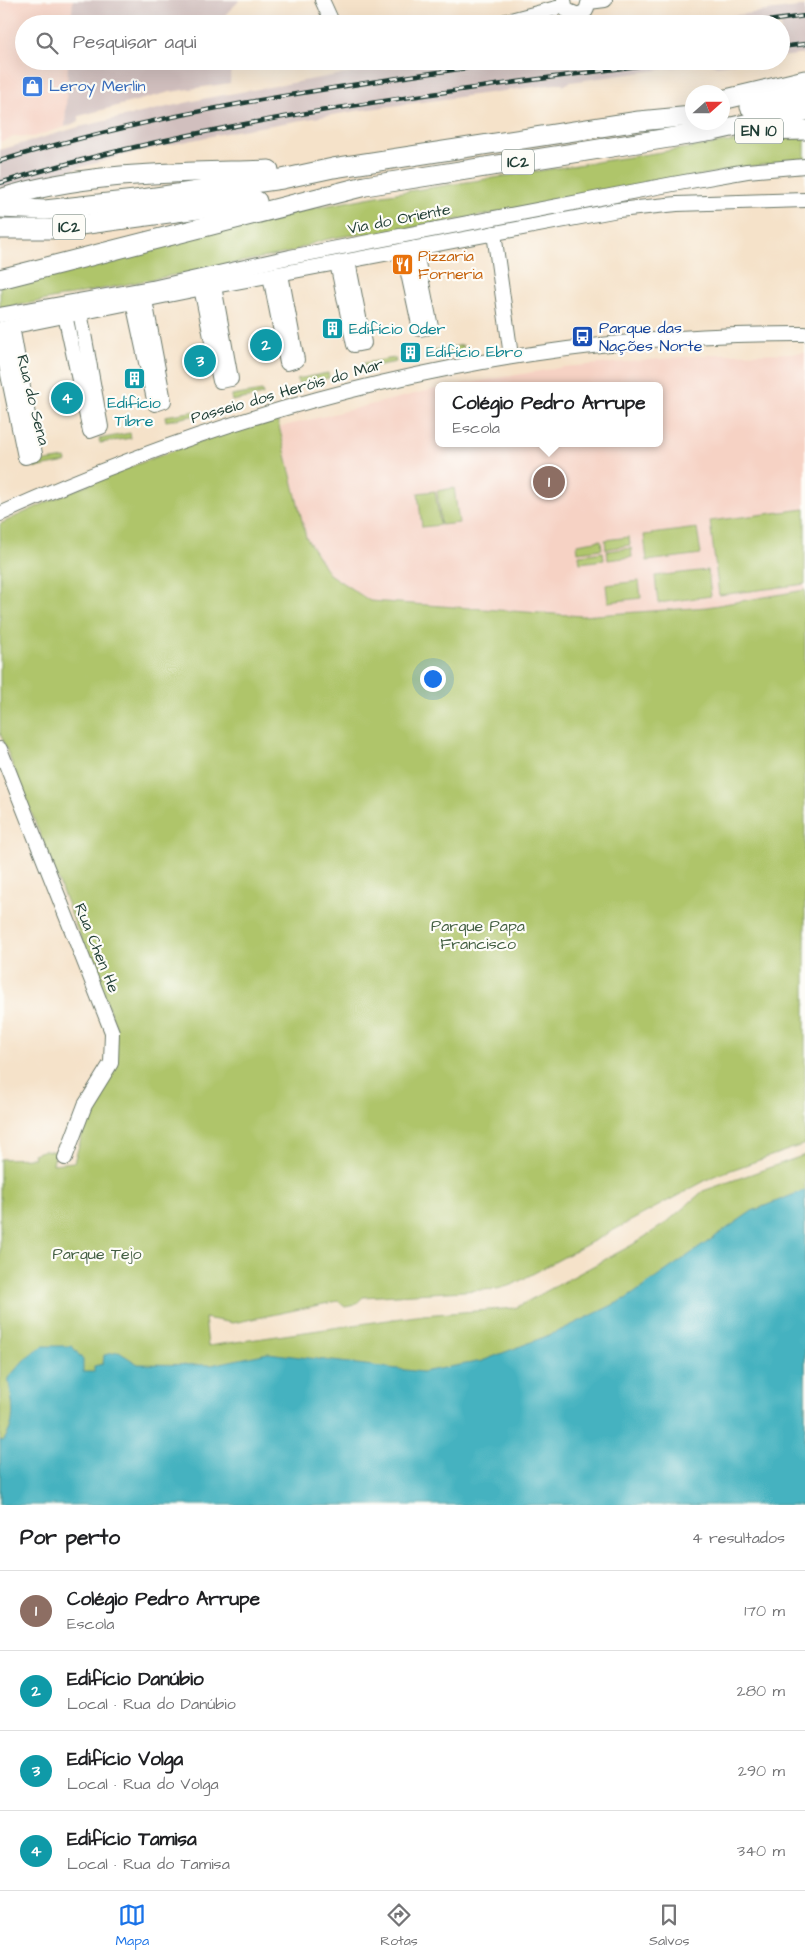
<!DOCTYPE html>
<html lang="pt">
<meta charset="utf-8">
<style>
:root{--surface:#fff;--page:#f6f6f6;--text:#202124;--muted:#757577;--line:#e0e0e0;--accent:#1a73e8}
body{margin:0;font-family:"Architects Daughter",sans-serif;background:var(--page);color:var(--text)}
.compass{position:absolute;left:685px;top:85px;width:45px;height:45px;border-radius:50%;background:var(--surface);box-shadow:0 5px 20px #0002;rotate:69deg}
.you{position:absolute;left:432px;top:678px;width:18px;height:18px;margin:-12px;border:4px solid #fff;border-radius:50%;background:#1a73e8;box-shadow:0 0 0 8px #1a73e833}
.badge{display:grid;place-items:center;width:32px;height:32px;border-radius:50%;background:var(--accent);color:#fff;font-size:16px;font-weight:700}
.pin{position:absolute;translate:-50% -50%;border:2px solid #fff;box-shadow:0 1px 5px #0006}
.popup{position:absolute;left:435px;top:382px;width:228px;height:65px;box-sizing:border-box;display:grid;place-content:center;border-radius:8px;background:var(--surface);filter:drop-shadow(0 1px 4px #0005);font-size:16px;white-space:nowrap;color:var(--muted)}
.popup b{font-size:19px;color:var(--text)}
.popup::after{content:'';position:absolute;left:50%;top:100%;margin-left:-10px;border:10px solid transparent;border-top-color:var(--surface)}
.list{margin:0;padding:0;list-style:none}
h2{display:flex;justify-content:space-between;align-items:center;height:65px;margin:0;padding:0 20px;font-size:21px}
h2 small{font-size:16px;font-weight:400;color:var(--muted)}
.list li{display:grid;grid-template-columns:32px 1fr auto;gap:15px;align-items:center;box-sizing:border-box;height:80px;padding:0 20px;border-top:1px solid var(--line)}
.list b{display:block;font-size:19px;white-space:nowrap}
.list p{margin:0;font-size:16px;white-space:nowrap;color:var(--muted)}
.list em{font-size:16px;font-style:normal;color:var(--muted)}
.icon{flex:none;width:28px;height:28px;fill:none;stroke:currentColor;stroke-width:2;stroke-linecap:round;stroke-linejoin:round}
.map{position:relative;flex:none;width:805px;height:1505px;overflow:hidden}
.search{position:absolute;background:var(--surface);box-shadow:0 5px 20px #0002;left:15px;right:15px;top:15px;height:55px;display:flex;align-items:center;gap:12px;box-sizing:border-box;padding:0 18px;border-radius:28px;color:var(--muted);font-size:19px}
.sheet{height:385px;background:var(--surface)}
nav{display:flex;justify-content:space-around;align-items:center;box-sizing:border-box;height:70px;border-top:1px solid var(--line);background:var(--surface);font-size:14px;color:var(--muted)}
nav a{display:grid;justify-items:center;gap:2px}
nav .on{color:var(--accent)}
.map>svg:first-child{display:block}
.built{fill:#f6d2c4}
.industrial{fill:#d1bfbe}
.green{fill:#afc56a;stroke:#67814f}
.water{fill:#44b2c0;stroke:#32787a}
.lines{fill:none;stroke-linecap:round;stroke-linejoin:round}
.minor-casing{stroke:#6a7768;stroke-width:16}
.highway-casing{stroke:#6a7768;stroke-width:21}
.minor{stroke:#fff;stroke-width:14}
.highway{stroke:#fff;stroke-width:19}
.rail-casing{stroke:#1f3d34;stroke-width:4.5}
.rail{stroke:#fdfcf7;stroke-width:2.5;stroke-dasharray:8;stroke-linecap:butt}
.labels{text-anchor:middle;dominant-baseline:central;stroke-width:4.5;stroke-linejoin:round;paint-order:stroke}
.shield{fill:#fdfcf7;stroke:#62766e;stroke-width:1}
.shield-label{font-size:15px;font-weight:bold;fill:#1f3d34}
.shop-label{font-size:16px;fill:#366cbe;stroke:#fdfcf7;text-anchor:start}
.street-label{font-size:16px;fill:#1f3d34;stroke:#fdfcf7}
.food-label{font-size:16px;fill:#c56008;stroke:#fdfcf7;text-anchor:start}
.transit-label{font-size:16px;fill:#164399;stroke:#fdfcf7;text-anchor:start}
.culture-label{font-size:16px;fill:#0d838f;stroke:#fdfcf7;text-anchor:start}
.park-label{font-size:16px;fill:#435f42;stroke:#fdfcf7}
</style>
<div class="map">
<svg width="805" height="1505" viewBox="0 0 805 1505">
<rect width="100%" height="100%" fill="#fdfcf7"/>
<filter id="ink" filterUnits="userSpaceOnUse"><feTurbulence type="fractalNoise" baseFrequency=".02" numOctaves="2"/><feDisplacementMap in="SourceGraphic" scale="10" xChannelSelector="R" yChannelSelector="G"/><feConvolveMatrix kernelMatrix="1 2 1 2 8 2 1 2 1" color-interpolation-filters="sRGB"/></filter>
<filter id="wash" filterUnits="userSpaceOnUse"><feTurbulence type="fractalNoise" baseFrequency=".0096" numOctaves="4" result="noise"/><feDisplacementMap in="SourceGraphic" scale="20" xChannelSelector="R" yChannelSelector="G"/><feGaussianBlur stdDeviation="1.12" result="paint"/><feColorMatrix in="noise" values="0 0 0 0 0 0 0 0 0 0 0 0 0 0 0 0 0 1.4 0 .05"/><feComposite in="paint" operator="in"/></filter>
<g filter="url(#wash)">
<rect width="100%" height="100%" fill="#f5e2c9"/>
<g class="built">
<path d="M 0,0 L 73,0 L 71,24 L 24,24 L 24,61 L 68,61 L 65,127 L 32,137 L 16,136 L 0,142 Z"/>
<path d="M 805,353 L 805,590 L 707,607 L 582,616 L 370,601 L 329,574 L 306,537 L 280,427 L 439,388 L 439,443 L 659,443 L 659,386 L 450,386 L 564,367 L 718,354 Z"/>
</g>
<g class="industrial">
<path d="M 73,0 L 240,0 L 225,15 L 226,24 L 71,24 Z"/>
<path d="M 798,7 L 805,7 L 805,54 L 781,57 L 781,24 L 705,24 L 707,23 L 707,19 Z"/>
<path d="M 68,61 L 231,61 L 230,83 L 170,92 L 79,116 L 79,121 L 65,127 Z"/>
<path d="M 442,61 L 751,61 L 717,66 L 709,63 L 570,82 L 563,86 L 562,83 L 362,110 L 235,131 L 136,152 L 0,189 L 0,150 L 79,127 L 207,98 L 337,75 Z"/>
</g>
<g class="green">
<path d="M 805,138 L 805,159 L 747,167 L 380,234 C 348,234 320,238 292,252 L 0,309 L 0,284 L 281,214 L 383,195 L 726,142 Z"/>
<path d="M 463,345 L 463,350 L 432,355 L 432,351 Z"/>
<path d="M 395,358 L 396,362 L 365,368 L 364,363 Z"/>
<path d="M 328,373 L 329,378 L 298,383 L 297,379 Z"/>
<path d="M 262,391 L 263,395 L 232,401 L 231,396 Z"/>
<path d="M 196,411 L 197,415 L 166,421 L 165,416 Z"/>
<path d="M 277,418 L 306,537 L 329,574 L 370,601 L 582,616 L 707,607 L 805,590 L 805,1144 L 714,1176 L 512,1285 L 497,1289 L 363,1297 L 355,1305 L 345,1307 L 338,1301 L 233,1323 L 205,1318 L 208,1346 L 423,1315 L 515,1308 L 632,1245 L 666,1223 L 703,1191 L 805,1155 L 805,1430 L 0,1505 L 0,1159 L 34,1158 L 33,1154 L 45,1150 L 56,1152 L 53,1164 L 74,1162 L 91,1105 L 102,1088 L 115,1025 L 0,733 L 0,524 C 84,484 187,441 277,418 Z"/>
<path d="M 130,433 L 131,438 L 100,443 L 99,439 Z"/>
<path d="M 65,458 L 66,462 L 35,468 L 34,463 Z"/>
<path d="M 454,488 L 459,523 L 441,525 L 437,491 Z"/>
<path d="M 435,491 L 440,525 L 422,527 L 418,493 Z"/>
<path d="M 805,509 L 805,584 L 719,595 L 710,521 Z"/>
<path d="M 697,528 L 701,554 L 647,561 L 644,535 Z"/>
<path d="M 629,537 L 630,545 L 606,549 L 605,540 Z"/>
<path d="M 601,540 L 602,549 L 578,552 L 577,544 Z"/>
<path d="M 631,548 L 632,557 L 608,560 L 607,551 Z"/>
<path d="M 603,552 L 604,560 L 580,563 L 579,555 Z"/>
<path d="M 708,570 L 711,596 L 658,603 L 655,576 Z"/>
<path d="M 639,581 L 641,598 L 608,602 L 606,585 Z"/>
</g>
<path class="water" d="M 805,1190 L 805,1505 L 0,1505 L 0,1440 L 3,1441 C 18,1422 12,1400 8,1378 L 24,1360 L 43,1346 L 72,1346 L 83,1360 L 83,1372 L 94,1372 L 94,1366 L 103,1364 L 104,1355 L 119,1352 L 138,1364 L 211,1365 L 268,1353 L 422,1372 L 482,1361 L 557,1332 L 627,1298 L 752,1211 Z"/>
</g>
<g filter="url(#ink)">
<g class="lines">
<defs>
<g id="minor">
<path d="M 322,0 L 333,24"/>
<path d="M 564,0 L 566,10 L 578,15 L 586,11 L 589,0"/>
<path d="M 589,2 L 605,0"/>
<path d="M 495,24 L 564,6"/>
<path d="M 494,233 L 511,356"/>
<path d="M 403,250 L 420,329 L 431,327 L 415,248"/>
<path d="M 337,263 L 354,345 L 364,343 L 348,261"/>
<path d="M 270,276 L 287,363 L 297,360 L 281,274"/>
<path d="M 201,288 L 220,381 L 231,379 L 214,286"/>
<path d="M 133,302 L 155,404 L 164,401 L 145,300"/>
<path d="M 0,315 L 152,288 L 290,257 L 673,184 L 747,171 L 805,166"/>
<path d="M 65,315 L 90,431 L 101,427 L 80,312"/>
<path d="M 0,329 L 193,290 L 618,210 L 677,204 L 805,200"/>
<path d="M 0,336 L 25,457 L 35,454 L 12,326"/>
<path d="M 0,514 C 256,398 523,333 805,334"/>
<path d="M 0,749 L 112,1032 L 111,1063 L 85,1105 L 65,1158"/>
</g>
<g id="highway">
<path d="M 722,100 L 805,80"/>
<path d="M 750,107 L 805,97"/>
<path d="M 755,131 L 805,130"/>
<path d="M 0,199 C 86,171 180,173 269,170"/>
<path d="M 0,208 L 45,210 L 135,200 L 282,179 L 333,168 L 639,121 L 692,116"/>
<path d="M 0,229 L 51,229 L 257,201"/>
<path d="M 0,279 L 365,186 L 713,131 L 805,111"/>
</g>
</defs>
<use href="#minor" class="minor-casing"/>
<use href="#highway" class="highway-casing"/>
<use href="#minor" class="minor"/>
<use href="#highway" class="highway"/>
<defs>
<g id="rail">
<path d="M 746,24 L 805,16"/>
<path d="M 781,47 L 805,44"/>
<path d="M 0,161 C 168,109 342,86 515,61"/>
<path d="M 0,183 C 219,116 448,92 674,61"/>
</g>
</defs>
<use href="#rail" class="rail-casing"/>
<use href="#rail" class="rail"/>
</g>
</g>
<defs>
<symbol id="shop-square" viewBox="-11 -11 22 22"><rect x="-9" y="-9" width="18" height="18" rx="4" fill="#3f7fe0" stroke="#fdfcf7"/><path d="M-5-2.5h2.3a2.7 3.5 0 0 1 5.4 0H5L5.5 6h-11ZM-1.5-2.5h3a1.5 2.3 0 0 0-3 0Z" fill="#fff"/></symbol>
<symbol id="restaurant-square" viewBox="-11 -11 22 22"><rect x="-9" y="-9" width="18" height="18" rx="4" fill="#e8710a" stroke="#fdfcf7"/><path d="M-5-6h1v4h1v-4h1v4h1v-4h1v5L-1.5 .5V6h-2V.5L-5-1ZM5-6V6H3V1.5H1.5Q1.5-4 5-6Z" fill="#fff"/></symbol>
<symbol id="building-square" viewBox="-11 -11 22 22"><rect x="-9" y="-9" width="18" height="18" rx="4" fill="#0f9aa8" stroke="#fdfcf7"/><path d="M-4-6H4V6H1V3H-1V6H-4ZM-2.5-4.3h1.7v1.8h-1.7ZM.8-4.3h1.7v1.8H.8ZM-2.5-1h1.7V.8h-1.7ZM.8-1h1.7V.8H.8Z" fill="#fff"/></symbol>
<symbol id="bus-square" viewBox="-11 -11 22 22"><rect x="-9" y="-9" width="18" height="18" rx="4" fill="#1a4fb4" stroke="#fdfcf7"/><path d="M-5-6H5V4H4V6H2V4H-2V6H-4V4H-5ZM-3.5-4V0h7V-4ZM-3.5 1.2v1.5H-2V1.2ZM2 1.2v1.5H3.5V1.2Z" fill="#fff"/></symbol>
</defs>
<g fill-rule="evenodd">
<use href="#shop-square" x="20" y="74" width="25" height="25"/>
<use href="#restaurant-square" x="390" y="252" width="25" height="25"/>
<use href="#building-square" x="320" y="316" width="25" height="25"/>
<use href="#bus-square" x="570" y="324" width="25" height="25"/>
<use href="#building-square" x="398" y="340" width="25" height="25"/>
<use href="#building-square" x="122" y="366" width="25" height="25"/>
</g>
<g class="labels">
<g class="shield">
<rect x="735" y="118.5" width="48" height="25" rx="4"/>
<rect x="502" y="149.5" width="32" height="25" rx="4"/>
<rect x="53" y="214.5" width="32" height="25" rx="4"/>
</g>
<g class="shield-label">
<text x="759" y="131">EN 10</text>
<text x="518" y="162">IC2</text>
<text x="69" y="227">IC2</text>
</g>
<g class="shop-label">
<text x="49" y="86">Leroy Merlin</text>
</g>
<g class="street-label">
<text transform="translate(399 219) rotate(-11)">Via do Oriente</text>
<text transform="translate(287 391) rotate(-16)">Passeio dos Heróis do Mar</text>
<text transform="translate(33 400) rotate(76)">Rua do Sena</text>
<text transform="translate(97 948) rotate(68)">Rua Chen He</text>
</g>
<g class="food-label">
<text x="418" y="256">Pizzaria<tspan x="418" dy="18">Forneria</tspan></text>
</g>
<g class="transit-label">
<text x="599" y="328">Parque das<tspan x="599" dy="18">Nações Norte</tspan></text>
</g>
<g class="culture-label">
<text x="349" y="329">Edifício Oder</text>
<text x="426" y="352">Edifício Ebro</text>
<text x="134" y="403" text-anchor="middle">Edifício<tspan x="134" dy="18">Tibre</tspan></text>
</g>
<g class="park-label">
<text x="478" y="926">Parque Papa<tspan x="478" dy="18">Francisco</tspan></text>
<text x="97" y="1254">Parque Tejo</text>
</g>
</g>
</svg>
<svg class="compass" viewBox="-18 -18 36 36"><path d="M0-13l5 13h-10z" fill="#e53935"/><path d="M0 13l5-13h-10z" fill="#757577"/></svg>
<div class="you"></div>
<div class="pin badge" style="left:549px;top:482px;background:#8d6e63">1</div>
<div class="popup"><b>Colégio Pedro Arrupe</b>Escola</div>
<div class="pin badge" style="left:266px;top:345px;background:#0f9aa8">2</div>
<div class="pin badge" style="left:200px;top:361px;background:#0f9aa8">3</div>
<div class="pin badge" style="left:67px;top:398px;background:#0f9aa8">4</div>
<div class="search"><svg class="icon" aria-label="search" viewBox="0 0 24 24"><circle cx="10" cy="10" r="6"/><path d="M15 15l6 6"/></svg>Pesquisar aqui</div>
</div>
<section class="sheet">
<h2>Por perto<small>4 resultados</small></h2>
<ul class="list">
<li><span class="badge" style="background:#8d6e63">1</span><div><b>Colégio Pedro Arrupe</b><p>Escola</p></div><em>170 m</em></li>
<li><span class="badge" style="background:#0f9aa8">2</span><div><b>Edifício Danúbio</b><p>Local · Rua do Danúbio</p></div><em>280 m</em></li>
<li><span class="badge" style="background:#0f9aa8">3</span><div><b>Edifício Volga</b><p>Local · Rua do Volga</p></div><em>290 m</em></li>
<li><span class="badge" style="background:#0f9aa8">4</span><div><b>Edifício Tamisa</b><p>Local · Rua do Tamisa</p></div><em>340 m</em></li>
</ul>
</section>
<nav>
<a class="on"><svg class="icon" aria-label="map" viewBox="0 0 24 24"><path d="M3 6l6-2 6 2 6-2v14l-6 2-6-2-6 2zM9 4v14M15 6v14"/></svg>Mapa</a>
<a><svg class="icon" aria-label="directions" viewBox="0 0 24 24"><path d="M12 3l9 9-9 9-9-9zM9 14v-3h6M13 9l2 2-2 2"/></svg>Rotas</a>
<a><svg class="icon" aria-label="saved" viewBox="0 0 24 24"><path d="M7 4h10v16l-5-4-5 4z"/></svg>Salvos</a>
</nav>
